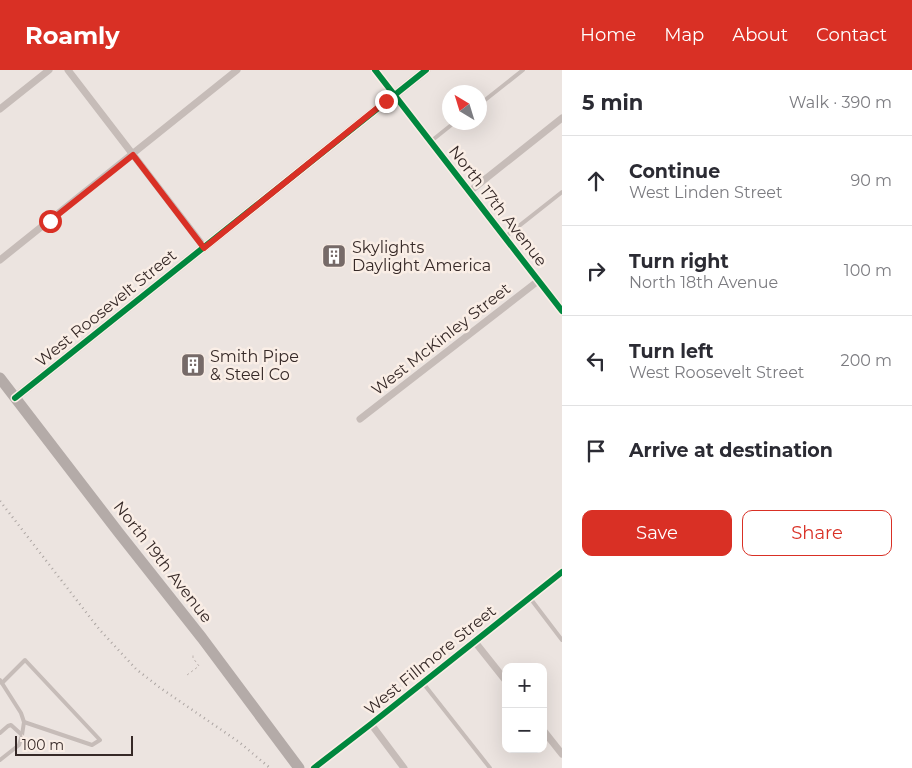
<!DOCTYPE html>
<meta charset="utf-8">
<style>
:root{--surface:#fff;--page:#f2f2f3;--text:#2b2b33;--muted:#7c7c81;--line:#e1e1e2;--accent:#d93025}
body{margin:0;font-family:Montserrat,sans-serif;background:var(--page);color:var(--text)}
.controls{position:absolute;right:15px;bottom:15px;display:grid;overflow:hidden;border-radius:10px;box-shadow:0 5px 20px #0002}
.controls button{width:45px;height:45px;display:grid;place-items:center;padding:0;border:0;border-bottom:1px solid var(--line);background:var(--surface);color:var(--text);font:25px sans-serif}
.compass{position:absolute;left:442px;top:15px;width:45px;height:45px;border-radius:50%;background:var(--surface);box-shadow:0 5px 20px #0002;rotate:322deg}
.scale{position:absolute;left:15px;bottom:12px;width:118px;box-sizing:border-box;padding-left:5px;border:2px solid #362927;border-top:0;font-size:14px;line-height:18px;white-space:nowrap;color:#362927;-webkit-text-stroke:4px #faeee6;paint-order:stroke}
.stop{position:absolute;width:15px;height:15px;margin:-11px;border:4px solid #d93025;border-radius:50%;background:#fff}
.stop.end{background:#d93025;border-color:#fff;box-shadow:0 1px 5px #0008}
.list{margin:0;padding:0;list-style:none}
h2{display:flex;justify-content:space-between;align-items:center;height:65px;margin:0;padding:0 20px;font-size:21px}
h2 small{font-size:16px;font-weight:400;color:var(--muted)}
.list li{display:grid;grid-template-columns:32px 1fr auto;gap:15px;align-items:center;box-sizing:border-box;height:90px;padding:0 20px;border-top:1px solid var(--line)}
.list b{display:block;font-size:19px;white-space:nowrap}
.list p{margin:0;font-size:16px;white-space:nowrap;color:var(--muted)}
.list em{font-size:16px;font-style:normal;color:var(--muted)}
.actions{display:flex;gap:10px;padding:15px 20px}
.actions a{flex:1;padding:11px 0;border:1px solid var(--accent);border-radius:10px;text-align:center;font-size:18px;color:var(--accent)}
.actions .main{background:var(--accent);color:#fff}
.icon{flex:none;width:28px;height:28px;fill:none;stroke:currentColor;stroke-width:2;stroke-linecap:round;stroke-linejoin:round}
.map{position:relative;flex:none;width:562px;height:698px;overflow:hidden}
header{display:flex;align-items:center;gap:30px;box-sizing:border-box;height:70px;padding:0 25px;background:var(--accent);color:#fff}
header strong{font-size:24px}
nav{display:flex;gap:28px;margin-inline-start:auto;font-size:18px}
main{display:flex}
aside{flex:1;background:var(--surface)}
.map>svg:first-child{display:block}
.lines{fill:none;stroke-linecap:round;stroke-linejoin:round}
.path{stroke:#bfb5b1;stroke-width:1;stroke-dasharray:2.5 2.5;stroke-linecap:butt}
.service{stroke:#c6bcb8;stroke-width:4}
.minor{stroke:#c6bcb8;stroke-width:7}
.tertiary{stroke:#c6bcb8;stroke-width:9}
.primary{stroke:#b4aba8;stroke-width:11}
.rail{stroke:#ada6a3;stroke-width:2.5;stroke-dasharray:1 4;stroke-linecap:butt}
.cycleway-casing{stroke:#faeee6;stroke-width:9}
.cycleway{stroke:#00873e;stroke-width:6}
.route{stroke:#d93025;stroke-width:6}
.labels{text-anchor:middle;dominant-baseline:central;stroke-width:5;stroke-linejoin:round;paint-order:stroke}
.street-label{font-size:16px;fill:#362927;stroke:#faeee6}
.poi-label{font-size:16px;fill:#362927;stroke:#faeee6;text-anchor:start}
</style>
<header>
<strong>Roamly</strong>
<nav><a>Home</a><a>Map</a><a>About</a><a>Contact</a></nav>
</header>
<main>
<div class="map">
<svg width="562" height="698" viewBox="0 0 562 698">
<rect width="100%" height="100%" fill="#ece4e0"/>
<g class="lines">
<path class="path" d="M 187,605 L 199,596 L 193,588 L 193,585"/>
<g class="service">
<path d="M 480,34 L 523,0"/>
<path d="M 430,72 L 455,52"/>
<path d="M 505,167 L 562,122"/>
<path d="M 530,528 L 562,570"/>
<path d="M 0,610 L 21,643 L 24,652 L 22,665 L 19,675 L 0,690"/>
<path d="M 2,613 L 25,590 L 100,670 L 92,675 L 24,652"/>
<path d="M 423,613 L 490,698"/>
<path d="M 0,663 L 8,656 L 11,655 L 22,665"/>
</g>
<g class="minor">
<path d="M 68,0 L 204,177"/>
<path d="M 375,0 L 562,241"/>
<path d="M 0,39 L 49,0"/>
<path d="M 469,122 L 562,48"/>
<path d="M 0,190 L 237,0"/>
<path d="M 360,349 L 538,211"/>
<path d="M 475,572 L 506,611"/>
<path d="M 371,654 L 404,698"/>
<path d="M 543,660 L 562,684"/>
<path d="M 314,698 L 371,654 L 562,502"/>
</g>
<path class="tertiary" d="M 15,328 L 426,0"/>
<path class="primary" d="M 0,308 L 119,463 L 202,568 L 299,698"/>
<path class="rail" d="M 0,431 L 99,559 L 136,599 L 159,617 L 239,672 L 270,698"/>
<defs>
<g id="cycleway">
<path d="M 375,0 L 562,241"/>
<path d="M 15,328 L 426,0"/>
<path d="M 314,698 L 371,654 L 562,502"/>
</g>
</defs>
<use href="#cycleway" class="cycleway-casing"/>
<use href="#cycleway" class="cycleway"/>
</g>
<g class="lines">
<path class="route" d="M 50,151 L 133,85 L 204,178 L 386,31"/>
</g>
<defs>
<symbol id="building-square" viewBox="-11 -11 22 22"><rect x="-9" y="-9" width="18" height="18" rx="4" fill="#766a68" stroke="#faeee6"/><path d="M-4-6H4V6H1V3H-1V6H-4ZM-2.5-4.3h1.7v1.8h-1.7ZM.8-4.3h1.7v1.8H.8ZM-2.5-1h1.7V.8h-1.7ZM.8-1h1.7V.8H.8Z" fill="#fff"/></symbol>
</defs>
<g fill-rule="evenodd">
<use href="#building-square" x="320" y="172" width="28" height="28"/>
<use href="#building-square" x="179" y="281" width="28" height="28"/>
</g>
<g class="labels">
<g class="street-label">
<text transform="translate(498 136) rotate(52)">North 17th Avenue</text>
<text transform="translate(106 238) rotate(-39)">West Roosevelt Street</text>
<text transform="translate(441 269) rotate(-38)">West McKinley Street</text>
<text transform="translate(163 492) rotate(52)">North 19th Avenue</text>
<text transform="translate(430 590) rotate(-39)">West Fillmore Street</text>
</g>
<g class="poi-label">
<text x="352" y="177">Skylights<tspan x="352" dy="18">Daylight America</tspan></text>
<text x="210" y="286">Smith Pipe<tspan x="210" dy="18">&amp; Steel Co</tspan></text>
</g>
</g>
</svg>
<div class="controls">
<button>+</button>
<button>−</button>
</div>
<svg class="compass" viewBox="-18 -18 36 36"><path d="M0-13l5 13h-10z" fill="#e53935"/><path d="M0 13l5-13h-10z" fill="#7c7c81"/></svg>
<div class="scale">100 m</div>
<div class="stop" style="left:50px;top:151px"></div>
<div class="stop end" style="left:386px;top:31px"></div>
</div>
<aside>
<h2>5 min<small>Walk · 390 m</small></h2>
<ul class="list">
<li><svg class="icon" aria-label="ahead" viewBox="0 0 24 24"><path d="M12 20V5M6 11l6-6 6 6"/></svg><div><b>Continue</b><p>West Linden Street</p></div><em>90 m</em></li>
<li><svg class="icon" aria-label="right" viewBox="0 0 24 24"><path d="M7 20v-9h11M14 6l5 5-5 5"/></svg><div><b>Turn right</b><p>North 18th Avenue</p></div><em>100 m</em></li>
<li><svg class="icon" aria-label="left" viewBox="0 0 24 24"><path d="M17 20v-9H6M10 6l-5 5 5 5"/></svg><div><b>Turn left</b><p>West Roosevelt Street</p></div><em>200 m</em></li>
<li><svg class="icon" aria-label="arrive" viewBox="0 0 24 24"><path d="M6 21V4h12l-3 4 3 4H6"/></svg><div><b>Arrive at destination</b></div></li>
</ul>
<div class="actions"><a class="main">Save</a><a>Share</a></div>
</aside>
</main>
